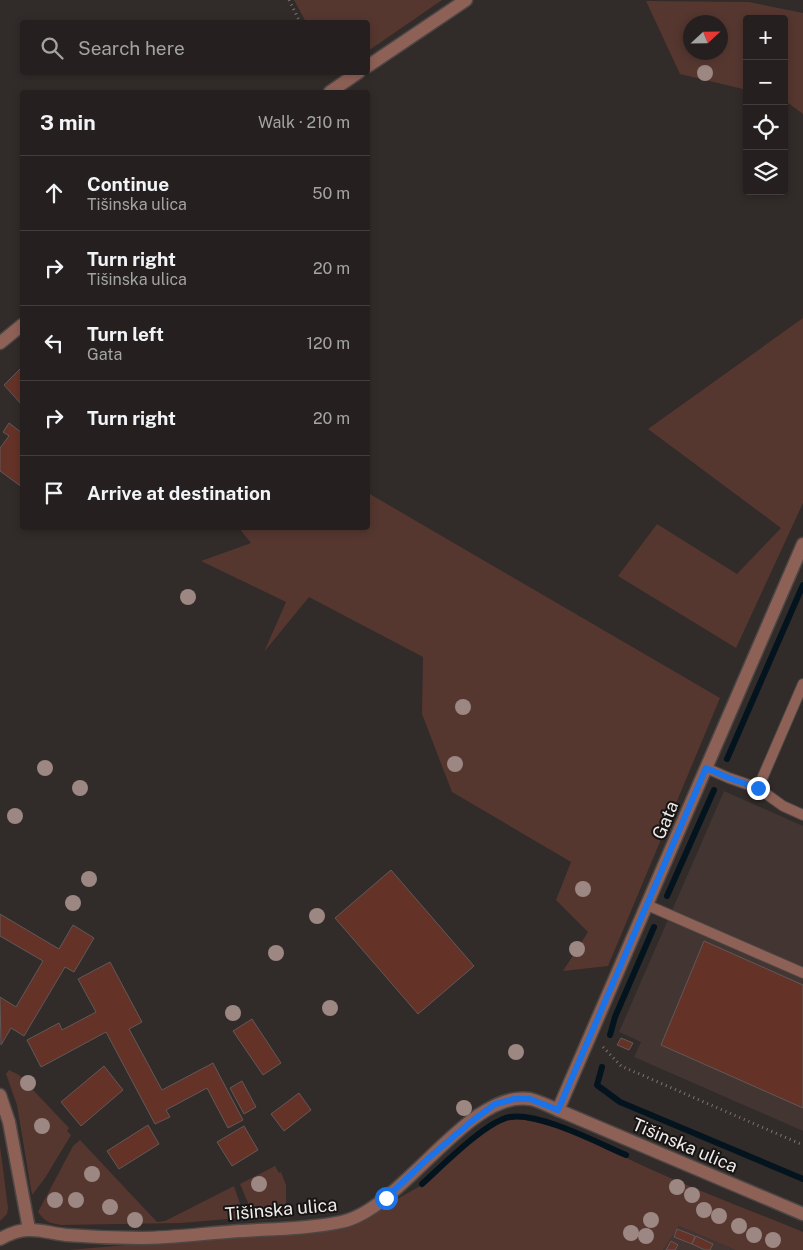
<!DOCTYPE html>
<meta charset="utf-8">
<style>
:root{--surface:#25201f;--page:#312d2c;--text:#f1f3f6;--muted:#a3a3a4;--line:#423e3d}
body{margin:0;font-family:"Public Sans",sans-serif;background:var(--page);color:var(--text)}
.controls{position:absolute;right:15px;top:15px;display:grid;overflow:hidden;border-radius:5px;box-shadow:0 2px 8px #0003}
.controls button{width:45px;height:45px;display:grid;place-items:center;padding:0;border:0;border-bottom:1px solid var(--line);background:var(--surface);color:var(--text);font:25px sans-serif}
.compass{position:absolute;left:683px;top:15px;width:45px;height:45px;border-radius:50%;background:var(--surface);box-shadow:0 2px 8px #0003;rotate:68deg}
.stop{position:absolute;width:15px;height:15px;margin:-11px;border:4px solid #1a73e8;border-radius:50%;background:#fff}
.stop.end{background:#1a73e8;border-color:#fff;box-shadow:0 1px 5px #0008}
.list{margin:0;padding:0;list-style:none}
h2{display:flex;justify-content:space-between;align-items:center;height:65px;margin:0;padding:0 20px;font-size:21px}
h2 small{font-size:16px;font-weight:400;color:var(--muted)}
.list li{display:grid;grid-template-columns:32px 1fr auto;gap:15px;align-items:center;box-sizing:border-box;height:75px;padding:0 20px;border-top:1px solid var(--line)}
.list b{display:block;font-size:19px;white-space:nowrap}
.list p{margin:0;font-size:16px;white-space:nowrap;color:var(--muted)}
.list em{font-size:16px;font-style:normal;color:var(--muted)}
.icon{flex:none;width:28px;height:28px;fill:none;stroke:currentColor;stroke-width:2;stroke-linecap:round;stroke-linejoin:round}
.map{position:relative;flex:none;width:803px;height:1250px;overflow:hidden}
.search{position:absolute;background:var(--surface);box-shadow:0 2px 8px #0003;left:20px;top:20px;width:350px;height:55px;display:flex;align-items:center;gap:12px;box-sizing:border-box;padding:0 18px;border-radius:5px;color:var(--muted);font-size:19px}
.panel{position:absolute;background:var(--surface);box-shadow:0 2px 8px #0003;left:20px;top:90px;width:350px;height:440px;border-radius:5px}
.map>svg:first-child{display:block}
.built{fill:#423532}
.green{fill:#553730;fill-rule:evenodd}
.lines{fill:none;stroke-linecap:round;stroke-linejoin:round}
.stream{stroke:#04141e;stroke-width:6}
.building{fill:#653227;stroke:#615958}
.service-casing{stroke:#4c4644;stroke-width:12}
.minor-casing{stroke:#4c4644;stroke-width:15}
.path{stroke:#7a7473;stroke-width:3;stroke-dasharray:1 4;stroke-linecap:butt}
.service{stroke:#8e6157;stroke-width:10}
.minor{stroke:#8e6157;stroke-width:12}
.tree{fill:#9d8782}
.route{stroke:#1a73e8;stroke-width:6}
.labels{text-anchor:middle;dominant-baseline:central;stroke-width:4;stroke-linejoin:round;paint-order:stroke}
.street-label{font-size:18px;fill:#f0eceb;stroke:#171414}
</style>
<div class="map">
<svg width="803" height="1250" viewBox="0 0 803 1250">
<rect width="100%" height="100%" fill="#312b29"/>
<g class="built">
<path d="M 724,791 L 803,826 L 803,1131 L 634,1057 L 641,1042 L 619,1032 Z"/>
<path d="M 679,1226 L 735,1250 L 663,1250 Z"/>
</g>
<g class="green">
<path d="M 294,0 L 442,0 L 368,51 L 368,22 L 306,22 Z"/>
<path d="M 646,1 L 749,2 L 803,13 L 803,114 L 784,100 L 784,19 L 747,19 L 747,90 L 680,74 ZM 690,22 L 720,22 L 720,52 L 690,52 Z"/>
<path d="M 803,318 L 803,503 L 736,648 L 618,576 L 657,524 L 737,574 L 781,528 L 648,429 Z"/>
<path d="M 368,493 L 720,698 L 608,966 L 563,971 L 588,932 L 556,900 L 571,862 L 452,792 L 422,714 L 423,657 L 309,597 L 264,652 L 286,602 L 201,561 L 251,543 L 239,528 L 368,528 Z"/>
<path d="M 9,1070 L 19,1075 L 69,1128 L 67,1131 L 71,1135 L 45,1178 L 32,1195 L 17,1105 L 6,1074 Z"/>
<path d="M 518,1119 C 564,1124 616,1154 659,1173 C 706,1194 755,1212 803,1232 L 803,1250 L 735,1250 L 679,1226 L 663,1250 L 68,1250 L 349,1226 L 422,1185 L 480,1135 L 502,1121 Z"/>
<path d="M 80,1140 L 157,1222 L 165,1221 L 234,1186 L 240,1204 L 239,1218 L 181,1223 L 61,1225 C 50,1223 45,1222 38,1212 L 73,1146 Z"/>
<path d="M 0,1146 L 8,1208 L 7,1214 L 0,1221 Z"/>
<path d="M 275,1166 L 279,1173 L 281,1172 L 286,1185 L 286,1216 L 254,1217 L 240,1184 Z"/>
</g>
<g class="lines">
<g class="stream">
<path d="M 727,759 L 803,585"/>
<path d="M 667,896 L 714,790"/>
<path d="M 610,1035 L 615,1017 L 654,927"/>
<path d="M 602,1067 L 597,1085 L 620,1102 L 803,1179"/>
<path d="M 422,1184 C 441,1167 486,1121 510,1117 C 539,1112 598,1143 626,1155"/>
</g>
</g>
<g class="building">
<path d="M 22,367 L 22,405 L 4,385 Z"/>
<path d="M 9,423 L 22,433 L 22,487 L 0,471 L 0,448 L 9,436 L 3,432 Z"/>
<path d="M 391,870 L 474,966 L 418,1014 L 335,918 Z"/>
<path d="M 0,914 L 59,949 L 73,925 L 94,938 L 74,972 L 65,967 L 24,1036 L 11,1028 L 1,1045 L 0,997 L 16,1007 L 43,961 L 0,936 Z"/>
<path d="M 704,941 L 803,985 L 803,1108 L 661,1045 Z"/>
<path d="M 110,962 L 142,1022 L 129,1029 L 162,1090 L 213,1063 L 243,1120 L 228,1128 L 207,1088 L 166,1110 L 170,1117 L 155,1124 L 106,1032 L 41,1067 L 27,1040 L 59,1023 L 62,1030 L 96,1012 L 78,979 Z"/>
<path d="M 252,1019 L 281,1063 L 263,1075 L 233,1031 Z"/>
<path d="M 621,1038 L 633,1043 L 629,1050 L 617,1045 Z"/>
<path d="M 104,1066 L 123,1090 L 81,1126 L 61,1102 Z"/>
<path d="M 242,1081 L 256,1107 L 244,1114 L 230,1088 Z"/>
<path d="M 299,1093 L 311,1110 L 284,1131 L 271,1114 Z"/>
<path d="M 148,1125 L 159,1144 L 119,1169 L 107,1151 Z"/>
<path d="M 244,1126 L 258,1150 L 232,1166 L 217,1142 Z"/>
<path d="M 677,1229 L 695,1236 L 692,1244 L 674,1237 Z"/>
<path d="M 696,1236 L 713,1244 L 710,1250 L 705,1250 L 692,1244 Z"/>
<path d="M 671,1241 L 678,1245 L 675,1250 L 666,1250 Z"/>
</g>
<g class="lines">
<defs>
<g id="service">
<path d="M 706,768 L 729,778 L 758,788 L 783,806 L 803,815"/>
<path d="M 758,788 L 803,684"/>
<path d="M 647,905 L 803,973"/>
</g>
<g id="minor">
<path d="M 368,66 L 466,0"/>
<path d="M 330,92 L 359,72"/>
<path d="M 0,343 L 22,325"/>
<path d="M 0,1095 L 9,1122 L 29,1229"/>
<path d="M 558,1110 L 803,544"/>
<path d="M 0,1239 C 9,1234 18,1230 28,1230 C 41,1229 53,1234 66,1235 C 91,1237 116,1238 141,1238 C 174,1238 207,1233 240,1231 C 273,1229 308,1229 341,1222 C 403,1209 468,1089 530,1099 C 539,1101 549,1106 558,1110 L 803,1214"/>
</g>
</defs>
<use href="#service" class="service-casing"/>
<use href="#minor" class="minor-casing"/>
<g class="path">
<path d="M 289,0 L 300,22"/>
<path d="M 603,1047 L 621,1066 L 803,1145"/>
</g>
<use href="#service" class="service"/>
<use href="#minor" class="minor"/>
</g>
<g class="tree">
<circle cx="705" cy="73" r="8"/>
<circle cx="188" cy="597" r="8"/>
<circle cx="463" cy="707" r="8"/>
<circle cx="455" cy="764" r="8"/>
<circle cx="45" cy="768" r="8"/>
<circle cx="80" cy="788" r="8"/>
<circle cx="15" cy="816" r="8"/>
<circle cx="89" cy="879" r="8"/>
<circle cx="583" cy="889" r="8"/>
<circle cx="73" cy="903" r="8"/>
<circle cx="317" cy="916" r="8"/>
<circle cx="577" cy="949" r="8"/>
<circle cx="276" cy="953" r="8"/>
<circle cx="330" cy="1008" r="8"/>
<circle cx="233" cy="1013" r="8"/>
<circle cx="516" cy="1052" r="8"/>
<circle cx="28" cy="1083" r="8"/>
<circle cx="464" cy="1108" r="8"/>
<circle cx="42" cy="1126" r="8"/>
<circle cx="92" cy="1174" r="8"/>
<circle cx="259" cy="1184" r="8"/>
<circle cx="677" cy="1187" r="8"/>
<circle cx="692" cy="1195" r="8"/>
<circle cx="55" cy="1200" r="8"/>
<circle cx="76" cy="1200" r="8"/>
<circle cx="110" cy="1207" r="8"/>
<circle cx="704" cy="1210" r="8"/>
<circle cx="719" cy="1216" r="8"/>
<circle cx="135" cy="1220" r="8"/>
<circle cx="651" cy="1220" r="8"/>
<circle cx="739" cy="1226" r="8"/>
<circle cx="631" cy="1233" r="8"/>
<circle cx="754" cy="1235" r="8"/>
<circle cx="646" cy="1236" r="8"/>
<circle cx="773" cy="1240" r="8"/>
</g>
<g class="lines">
<path class="route" d="M 386,1198 L 425,1161 L 472,1121 L 495,1104 L 514,1099 L 530,1099 L 558,1110 L 706,768 L 729,778 L 758,788"/>
</g>
<g class="labels">
<g class="street-label">
<text transform="translate(665 820) rotate(-67)">Gata</text>
<text transform="translate(685 1145) rotate(23)">Tišinska ulica</text>
<text transform="translate(281 1209) rotate(-5)">Tišinska ulica</text>
</g>
</g>
</svg>
<div class="controls">
<button>+</button>
<button>−</button>
<button><svg class="icon" aria-label="locate" viewBox="0 0 24 24"><circle cx="12" cy="12" r="6"/><path d="M12 2v4M12 18v4M2 12h4M18 12h4"/></svg></button>
<button><svg class="icon" aria-label="layers" viewBox="0 0 24 24"><path d="M12 4l9 5-9 5-9-5zM3 14l9 5 9-5"/></svg></button>
</div>
<svg class="compass" viewBox="-18 -18 36 36"><path d="M0-13l5 13h-10z" fill="#e53935"/><path d="M0 13l5-13h-10z" fill="#a3a3a4"/></svg>
<div class="stop" style="left:386px;top:1198px"></div>
<div class="stop end" style="left:758px;top:788px"></div>
<div class="search"><svg class="icon" aria-label="search" viewBox="0 0 24 24"><circle cx="10" cy="10" r="6"/><path d="M15 15l6 6"/></svg>Search here</div>
<section class="panel">
<h2>3 min<small>Walk · 210 m</small></h2>
<ul class="list">
<li><svg class="icon" aria-label="ahead" viewBox="0 0 24 24"><path d="M12 20V5M6 11l6-6 6 6"/></svg><div><b>Continue</b><p>Tišinska ulica</p></div><em>50 m</em></li>
<li><svg class="icon" aria-label="right" viewBox="0 0 24 24"><path d="M7 20v-9h11M14 6l5 5-5 5"/></svg><div><b>Turn right</b><p>Tišinska ulica</p></div><em>20 m</em></li>
<li><svg class="icon" aria-label="left" viewBox="0 0 24 24"><path d="M17 20v-9H6M10 6l-5 5 5 5"/></svg><div><b>Turn left</b><p>Gata</p></div><em>120 m</em></li>
<li><svg class="icon" aria-label="right" viewBox="0 0 24 24"><path d="M7 20v-9h11M14 6l5 5-5 5"/></svg><div><b>Turn right</b></div><em>20 m</em></li>
<li><svg class="icon" aria-label="arrive" viewBox="0 0 24 24"><path d="M6 21V4h12l-3 4 3 4H6"/></svg><div><b>Arrive at destination</b></div></li>
</ul>
</section>
</div>
